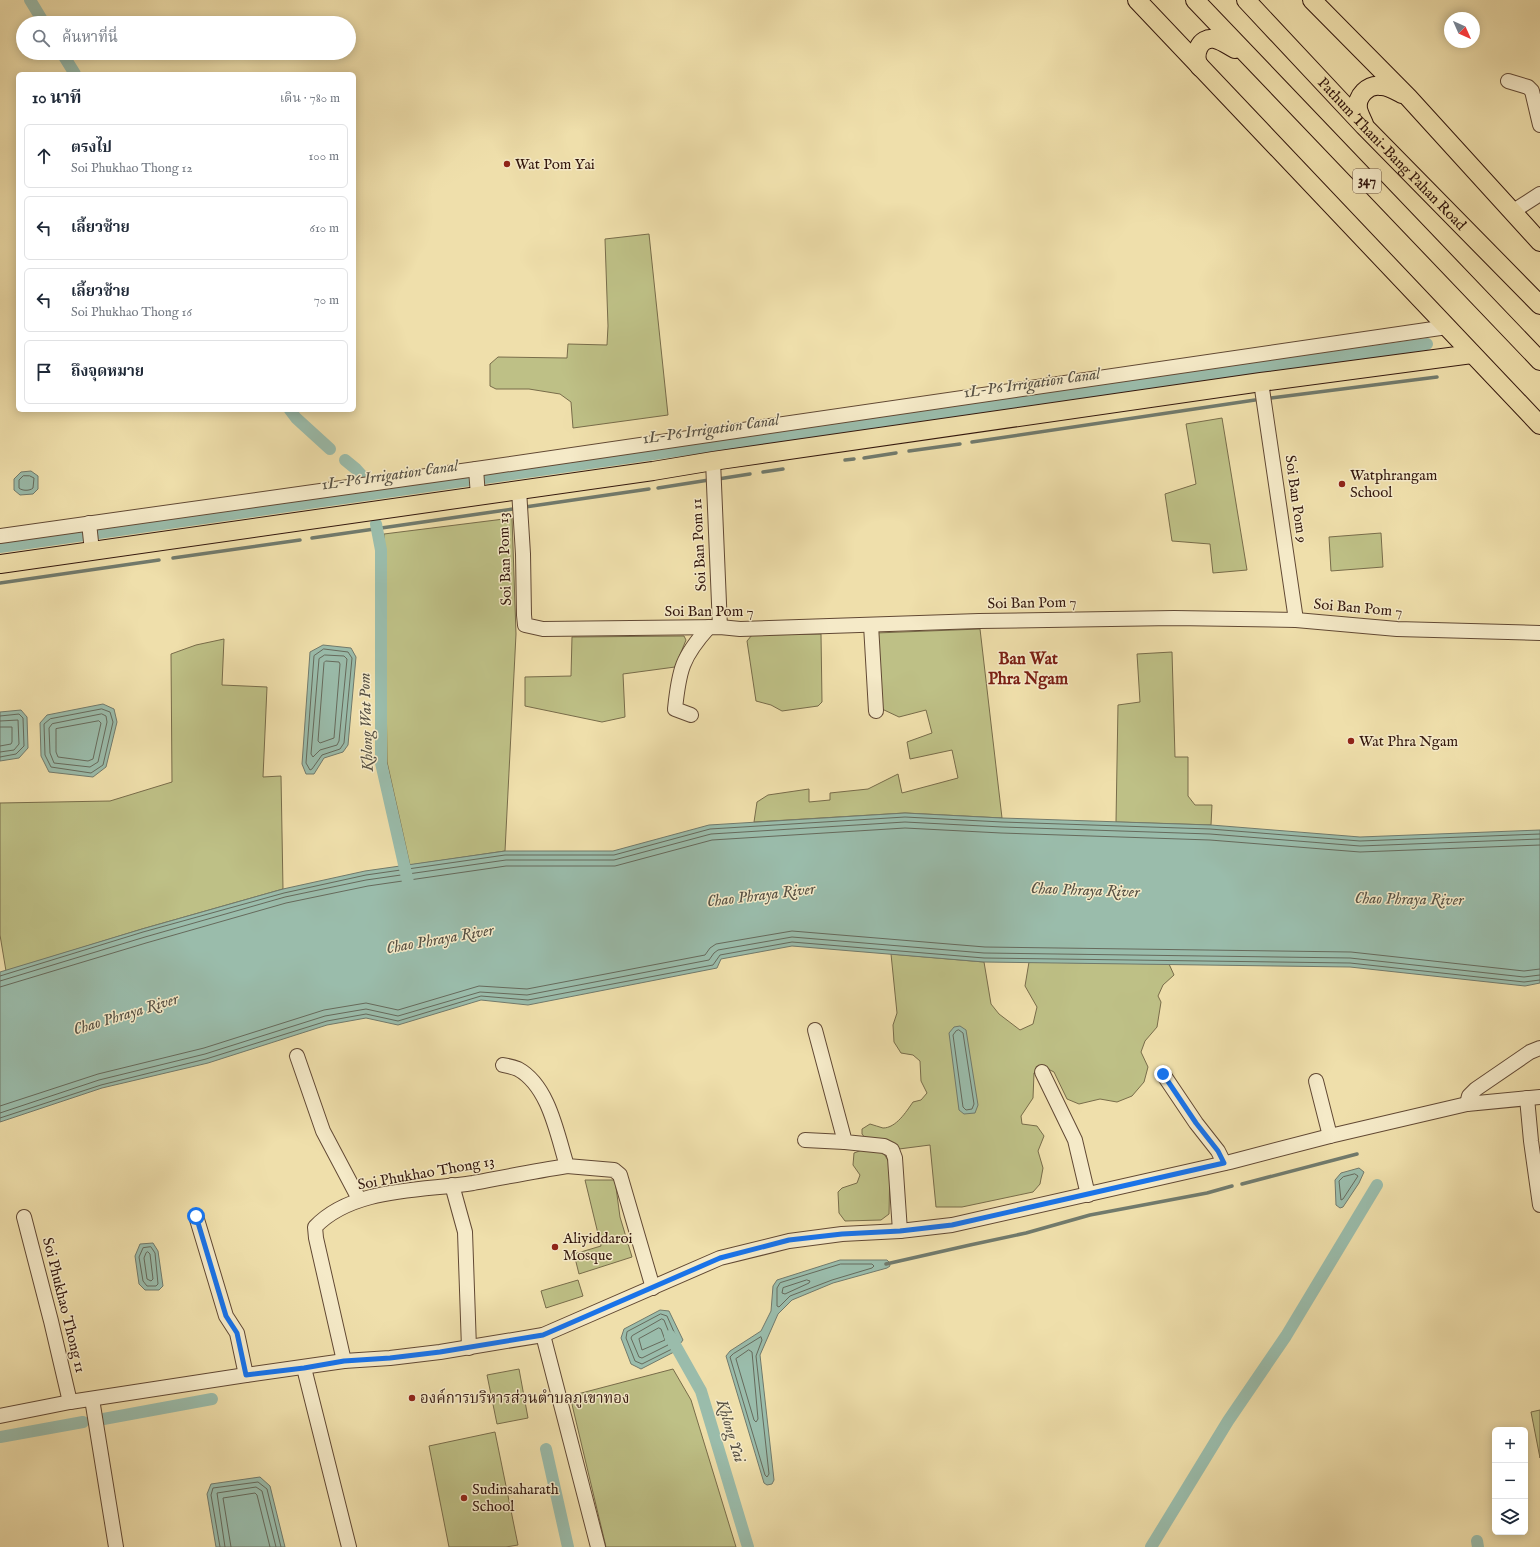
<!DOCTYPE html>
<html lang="th">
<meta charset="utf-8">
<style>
:root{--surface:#fff;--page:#f6f6f7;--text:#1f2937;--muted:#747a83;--line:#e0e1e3}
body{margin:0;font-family:"IM FELL English","Noto Serif Thai",serif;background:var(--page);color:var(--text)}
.controls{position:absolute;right:12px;bottom:12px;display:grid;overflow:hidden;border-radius:6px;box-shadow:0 2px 10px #0003}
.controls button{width:36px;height:36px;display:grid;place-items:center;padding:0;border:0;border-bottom:1px solid var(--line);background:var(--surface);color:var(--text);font:20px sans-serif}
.compass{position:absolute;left:1444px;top:12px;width:36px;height:36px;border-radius:50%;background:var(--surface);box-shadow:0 2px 10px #0003;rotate:135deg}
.stop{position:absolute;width:12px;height:12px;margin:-9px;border:3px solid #1a73e8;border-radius:50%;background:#fff}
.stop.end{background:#1a73e8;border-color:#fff;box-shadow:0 1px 4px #0008}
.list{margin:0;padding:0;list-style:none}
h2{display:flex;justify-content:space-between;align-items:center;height:52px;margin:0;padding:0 16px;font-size:17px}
h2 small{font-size:13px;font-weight:400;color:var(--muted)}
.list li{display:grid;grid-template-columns:26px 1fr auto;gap:12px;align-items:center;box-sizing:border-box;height:64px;margin:0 8px 8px;padding:0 8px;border:1px solid var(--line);border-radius:6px}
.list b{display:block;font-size:15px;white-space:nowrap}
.list p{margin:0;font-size:13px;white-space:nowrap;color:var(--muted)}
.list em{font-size:13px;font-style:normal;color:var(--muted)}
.icon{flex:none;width:22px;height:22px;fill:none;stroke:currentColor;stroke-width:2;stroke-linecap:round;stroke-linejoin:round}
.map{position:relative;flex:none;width:1540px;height:1547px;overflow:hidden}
.search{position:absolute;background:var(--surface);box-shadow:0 2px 10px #0003;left:16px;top:16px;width:340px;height:44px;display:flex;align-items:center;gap:10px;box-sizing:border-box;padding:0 14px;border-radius:22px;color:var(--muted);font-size:15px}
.panel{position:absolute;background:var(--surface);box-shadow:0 2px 10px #0003;left:16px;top:72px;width:340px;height:340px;border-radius:6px}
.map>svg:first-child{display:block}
.green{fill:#bec086;stroke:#786c4a}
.water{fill:#9abcab;stroke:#717a6c}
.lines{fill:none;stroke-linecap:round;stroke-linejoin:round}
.shore{stroke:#666a5c;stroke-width:1}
.stream{stroke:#717a6c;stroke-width:3.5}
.canal{stroke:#9abcab;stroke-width:12}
.minor-casing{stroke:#624934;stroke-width:16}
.major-casing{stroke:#33170d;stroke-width:20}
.minor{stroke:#f5eac8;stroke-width:14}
.major{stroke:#efdfab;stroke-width:18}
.route{stroke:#1a73e8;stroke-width:5}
.poi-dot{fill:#8f2418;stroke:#f5eac8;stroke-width:1.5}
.labels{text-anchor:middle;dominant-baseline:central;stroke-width:3;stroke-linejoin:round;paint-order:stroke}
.shield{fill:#f5eac8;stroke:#6d5645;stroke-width:1}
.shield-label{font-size:14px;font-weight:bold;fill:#33170d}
.street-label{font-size:15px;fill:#33170d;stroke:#f5eac8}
.poi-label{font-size:15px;fill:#33170d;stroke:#f5eac8;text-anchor:start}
.water-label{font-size:16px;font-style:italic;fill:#575144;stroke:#f5eac8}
.quarter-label{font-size:17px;font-weight:bold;fill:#7a1f14;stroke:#f5eac8}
</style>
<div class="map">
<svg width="1540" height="1547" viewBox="0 0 1540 1547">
<rect width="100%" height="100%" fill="#efdfab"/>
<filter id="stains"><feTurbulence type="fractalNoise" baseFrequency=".005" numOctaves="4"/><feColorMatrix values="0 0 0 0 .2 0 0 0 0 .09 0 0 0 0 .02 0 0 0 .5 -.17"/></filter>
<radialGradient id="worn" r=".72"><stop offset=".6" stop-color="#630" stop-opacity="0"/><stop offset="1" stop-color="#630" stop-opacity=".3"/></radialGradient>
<g class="green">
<path d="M 649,234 L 668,415 L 573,428 L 571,402 L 560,394 L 529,389 L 496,389 L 490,386 L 490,364 L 498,357 L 567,358 L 568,344 L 607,345 L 608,326 L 605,239 Z"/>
<path d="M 1222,418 L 1247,570 L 1213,573 L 1210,544 L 1172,541 L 1165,494 L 1196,484 L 1186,424 Z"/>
<path d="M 512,518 L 516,634 L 505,851 L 410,865 L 387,762 L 384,534 Z"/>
<path d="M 1381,533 L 1383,567 L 1331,571 L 1329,537 Z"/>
<path d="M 980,629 L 1002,818 L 905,813 L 754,822 L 757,802 L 768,795 L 809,789 L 809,802 L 830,800 L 830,793 L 868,789 L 898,774 L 902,793 L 958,778 L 952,750 L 910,759 L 907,742 L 932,733 L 926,710 L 899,717 L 882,709 L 876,633 Z"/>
<path d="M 821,634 L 822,702 L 818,706 L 782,711 L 771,705 L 756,701 L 747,641 L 752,635 Z"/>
<path d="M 684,636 L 686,640 L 675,667 L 623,674 L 625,717 L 602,722 L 525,706 L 525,677 L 571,676 L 572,637 Z"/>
<path d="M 224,639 L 222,685 L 267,687 L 263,777 L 281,776 L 283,889 L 142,929 L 6,971 L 0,935 L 0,803 L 110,801 L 172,782 L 171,654 L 196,645 Z"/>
<path d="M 1172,652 L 1175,757 L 1188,757 L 1188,796 L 1195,805 L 1212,805 L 1211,825 L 1116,822 L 1118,705 L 1140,702 L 1137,654 Z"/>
<path d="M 891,954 L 984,962 L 991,1004 L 999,1014 L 1020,1030 L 1033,1024 L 1037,1007 L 1025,986 L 1029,962 L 1169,964 L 1174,975 L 1163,985 L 1158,996 L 1161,1002 L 1157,1027 L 1145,1041 L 1141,1052 L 1148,1067 L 1144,1082 L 1132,1096 L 1117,1102 L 1100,1099 L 1079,1104 L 1067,1099 L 1054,1072 L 1046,1068 L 1034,1073 L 1033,1098 L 1021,1116 L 1022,1124 L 1037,1126 L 1044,1136 L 1038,1151 L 1043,1168 L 1040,1184 L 1033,1192 L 962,1207 L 936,1207 L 930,1145 L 899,1149 L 888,1143 L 866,1139 L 862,1134 L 862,1129 L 870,1124 C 874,1125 879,1127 883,1128 C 896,1128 906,1112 913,1102 L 921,1100 L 927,1093 L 921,1081 L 920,1061 L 913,1055 L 901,1053 L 894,1042 L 893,1025 L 897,1013 Z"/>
<path d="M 862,1150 L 883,1152 L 890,1164 L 889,1214 L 881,1220 L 845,1221 L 839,1213 L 838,1192 L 842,1188 L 857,1183 L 860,1175 L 853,1165 L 854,1153 Z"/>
<path d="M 585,1180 L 615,1180 L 620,1217 L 632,1257 L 579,1274 L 574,1254 L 601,1246 Z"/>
<path d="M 578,1280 L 583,1296 L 546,1308 L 541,1291 Z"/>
<path d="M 519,1369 L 528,1418 L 497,1424 L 487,1375 Z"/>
<path d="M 673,1369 L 691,1400 L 736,1547 L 606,1547 L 570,1396 Z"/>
<path d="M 1540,1410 L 1540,1458 L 1531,1412 Z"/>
<path d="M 495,1432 L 518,1545 L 506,1547 L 449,1547 L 429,1446 Z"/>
</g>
<g class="water">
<path d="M 31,471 L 38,476 L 38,489 L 33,494 L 20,495 L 14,490 L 14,479 L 21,472 Z"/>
<path d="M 323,645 L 351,648 L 356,657 L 348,745 L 343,752 L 324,758 L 314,774 L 306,774 L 302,764 L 310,652 Z"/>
<path d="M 103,704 L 114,709 L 117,722 L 106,767 L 93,777 L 49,772 L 41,756 L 40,723 L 47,715 Z"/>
<path d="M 21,710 L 27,717 L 28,748 L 19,758 L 0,761 L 0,712 Z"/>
<path d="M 905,813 L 1002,818 L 1211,825 L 1360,837 L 1540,830 L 1540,983 L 1525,986 L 1350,967 L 984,962 L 792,946 L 721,959 L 717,968 L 528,1005 L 481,1000 L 398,1025 L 366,1018 L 327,1025 L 208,1063 L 102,1088 L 0,1122 L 0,972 L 142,929 L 283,889 L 365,871 L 505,851 L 613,851 L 709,825 Z"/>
<path d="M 960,1026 L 966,1030 L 978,1105 L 975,1113 L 964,1114 L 959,1110 L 949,1033 L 954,1027 Z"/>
<path d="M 1359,1168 L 1364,1172 L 1359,1183 L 1343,1207 L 1340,1208 L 1336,1205 L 1335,1180 L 1341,1173 Z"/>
<path d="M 153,1243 L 158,1251 L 163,1286 L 159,1290 L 145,1290 L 139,1284 L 135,1256 L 140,1244 Z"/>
<path d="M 840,1260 L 887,1260 L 889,1262 L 890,1266 L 887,1268 L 833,1283 L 792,1300 L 778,1314 L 760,1355 L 774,1480 L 772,1484 L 767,1485 L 764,1483 L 726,1356 L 730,1351 L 761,1331 L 771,1311 L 773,1286 L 777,1280 Z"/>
<path d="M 660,1310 L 669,1311 L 683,1340 L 674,1352 L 641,1369 L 631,1364 L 621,1338 L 624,1329 Z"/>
<path d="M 260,1477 L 270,1486 L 285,1547 L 216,1547 L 207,1494 L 211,1484 Z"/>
</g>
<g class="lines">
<g class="shore">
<path d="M 30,476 L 34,478 L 33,488 C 30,491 22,491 19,488 L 19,480 L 23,476 Z"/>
<path d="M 324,649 L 348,652 L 352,658 L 344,743 L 340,749 L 322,755 L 312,769 L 310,770 L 306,763 L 314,656 Z"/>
<path d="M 325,655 L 344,656 L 347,659 L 339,741 L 337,745 L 320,750 L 313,757 L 311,754 L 319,659 Z"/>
<path d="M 326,661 L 339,662 L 340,664 L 334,738 L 320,743 L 318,741 L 324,663 Z"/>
<path d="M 102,709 L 110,712 L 113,722 L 103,765 L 91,773 L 51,767 L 45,755 L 44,724 L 50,719 Z"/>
<path d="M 102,714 L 106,716 L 107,722 L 98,762 L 90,767 L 54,763 L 50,753 L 49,728 L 52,724 Z"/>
<path d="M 0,716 L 19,714 L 23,718 L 24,746 L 16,754 L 0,757"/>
<path d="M 0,721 L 18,720 L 19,744 L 14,750 L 0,752"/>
<path d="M 99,721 L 101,723 L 93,759 L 88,761 L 58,757 L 56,752 L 56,729 Z"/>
<path d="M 0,727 L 12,727 L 12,742 L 11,744 L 0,746"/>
<path d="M 0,976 L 143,932 L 284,893 L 366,875 L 505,855 L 614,855 L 710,829 L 905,817 L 1002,822 L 1210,829 L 1360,841 L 1540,834"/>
<path d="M 0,981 L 145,937 L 285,897 L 366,880 L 506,860 L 614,860 L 711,834 L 905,822 L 1002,827 L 1210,834 L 1360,846 L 1540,839"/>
<path d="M 0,987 L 146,943 L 286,903 L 368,886 L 506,866 L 615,866 L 712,840 L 905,828 L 1001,833 L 1210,840 L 1360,852 L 1540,845"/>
<path d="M 959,1030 L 963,1033 L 974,1104 L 972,1109 L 966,1110 L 963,1107 L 953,1035 L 956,1031 Z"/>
<path d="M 0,1106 L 98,1074 L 204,1048 L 324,1010 L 366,1003 L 398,1010 L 479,986 L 527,989 L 705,955 L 710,948 L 716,944 L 792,931 L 985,947 L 1351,952 L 1524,971 L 1540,969"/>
<path d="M 0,1113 L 99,1080 L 205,1054 L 325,1016 L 366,1009 L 398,1016 L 480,992 L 527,995 L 709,960 L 714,953 L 718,950 L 792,937 L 984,953 L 1350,958 L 1524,977 L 1540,975"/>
<path d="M 0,1118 L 101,1085 L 206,1059 L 327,1021 L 366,1014 L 398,1021 L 481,996 L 528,1000 L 713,965 L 720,955 L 792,942 L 984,958 L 1350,963 L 1524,982 L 1540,980"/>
<path d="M 1355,1174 L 1358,1176 L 1343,1199 L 1341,1200 L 1339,1181 L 1343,1177 Z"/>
<path d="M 151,1247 L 155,1253 L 158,1284 L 156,1286 L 147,1286 L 143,1281 L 139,1257 L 143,1248 Z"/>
<path d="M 148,1252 L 150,1254 L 153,1279 L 151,1281 L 147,1279 L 144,1258 L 146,1253 Z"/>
<path d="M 841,1264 L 872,1264 L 874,1266 L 872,1268 L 832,1280 L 790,1296 L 779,1307 L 777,1306 L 777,1288 L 780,1283 Z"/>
<path d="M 807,1280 L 810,1281 L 809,1283 L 785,1294 L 782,1293 L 783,1288 Z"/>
<path d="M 661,1314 L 667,1316 L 678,1341 L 672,1349 L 642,1364 L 635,1361 L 626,1338 L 627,1332 Z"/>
<path d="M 662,1319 L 664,1320 L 672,1340 L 668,1345 L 642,1358 L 639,1357 L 631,1338 L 632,1336 Z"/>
<path d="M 659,1328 L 661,1329 L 665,1340 L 642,1350 L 639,1339 Z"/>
<path d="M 761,1337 L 762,1340 L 756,1356 L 769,1474 L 767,1477 L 765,1475 L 730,1357 L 733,1354 Z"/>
<path d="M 749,1350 L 752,1352 L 758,1419 L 756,1422 L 754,1420 L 736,1359 Z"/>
<path d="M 220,1547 L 211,1495 L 213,1488 L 258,1482 L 267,1489 L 281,1547"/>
<path d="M 225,1547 L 217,1493 L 256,1487 L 262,1491 L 276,1547"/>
<path d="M 231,1547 L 223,1498 L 255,1493 L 257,1495 L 270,1547"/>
</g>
<g class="stream">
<path d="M 1271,398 L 1437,377"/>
<path d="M 972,442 L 1255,400"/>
<path d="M 909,451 L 960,444"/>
<path d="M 864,458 L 896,453"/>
<path d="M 845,460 L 854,459"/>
<path d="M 763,472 L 783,469"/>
<path d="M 718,479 L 750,474"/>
<path d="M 658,488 L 709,480"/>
<path d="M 525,507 L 649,489"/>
<path d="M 312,538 L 513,509"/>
<path d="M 173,558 L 300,540"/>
<path d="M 0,583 L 159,560"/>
<path d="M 1242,1184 L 1357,1154"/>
<path d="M 886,1264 L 970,1245 L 1026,1233 L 1090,1215 L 1207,1193 L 1232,1186"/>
</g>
<g class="canal">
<path d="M 30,0 L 44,23"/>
<path d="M 62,53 L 75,74"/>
<path d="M 290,410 L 296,418 L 330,449"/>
<path d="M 345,460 L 356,469 L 365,479"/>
<path d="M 376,524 L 381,550 L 381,763 L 408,882"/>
<path d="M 0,547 L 1427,344"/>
<path d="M 670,1336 L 701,1391 L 748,1547"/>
<path d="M 98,1420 L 212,1399"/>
<path d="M 0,1437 L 83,1422"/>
<path d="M 546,1449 L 568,1547"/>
<path d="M 1477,1541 L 1478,1547"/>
<path d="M 1151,1547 L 1228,1421 L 1286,1336 L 1377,1185"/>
</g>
<defs>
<g id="minor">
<path d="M 1508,81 L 1528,87 L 1532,91 L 1540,125"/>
<path d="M 1512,212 L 1540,194"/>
<path d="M 1261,382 L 1296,620"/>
<path d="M 713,461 L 720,627"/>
<path d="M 476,469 L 478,496"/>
<path d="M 519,490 L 523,554 L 524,615 L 525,625 L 543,629 L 720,627 L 740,629 L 979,621 L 1174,618 L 1296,620 L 1397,629 L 1540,633"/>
<path d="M 89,523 L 92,551"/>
<path d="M 0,536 L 476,469 L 1447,327"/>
<path d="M 871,625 L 876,711"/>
<path d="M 691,715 L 675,709 C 679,670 682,657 709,627"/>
<path d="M 815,1030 L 845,1142 L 884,1146 L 892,1150 L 895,1158 L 900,1231"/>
<path d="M 297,1056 L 323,1131 L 359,1199"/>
<path d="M 503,1065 C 508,1066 513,1067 518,1069 C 549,1086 557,1134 567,1166 L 614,1170 L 620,1175 L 653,1288"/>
<path d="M 1042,1072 L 1075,1140 L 1088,1195"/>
<path d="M 1163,1074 L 1196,1123 L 1218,1151 L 1224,1163"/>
<path d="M 1316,1081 L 1330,1136"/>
<path d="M 1527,1098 L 1531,1141 L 1540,1205"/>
<path d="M 1467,1104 L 1469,1096 L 1476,1089 L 1530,1052 L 1540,1048"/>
<path d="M 805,1140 L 845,1142"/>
<path d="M 452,1185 L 465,1232 L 469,1348"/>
<path d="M 196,1216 L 226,1316 L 237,1333 L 246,1375"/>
<path d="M 24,1217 L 51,1321 L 70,1402"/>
<path d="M 543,1335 L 598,1547"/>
<path d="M 344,1361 L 316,1238 L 315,1227 C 353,1187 423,1191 473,1183 C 505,1177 536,1171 567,1166"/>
<path d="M 304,1368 L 349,1547"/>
<path d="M 92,1399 L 116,1547"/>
<path d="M 0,1416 L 70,1402 L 246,1375 L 344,1361 L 390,1358 L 440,1352 L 543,1335 L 720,1258 L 789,1241 L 842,1234 L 900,1231 L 952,1225 L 1230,1162 L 1330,1136 L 1467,1104 L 1540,1097"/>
</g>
<g id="major">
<path d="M 1137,0 L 1540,425"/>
<path d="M 1195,0 L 1540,361"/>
<path id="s1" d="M 1246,0 L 1364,126 L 1540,305"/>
<path d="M 1312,0 L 1408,97 L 1540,242"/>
<path d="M 1200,67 C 1192,56 1199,36 1215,39 C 1223,41 1229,46 1235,49"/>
<path d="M 1364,124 C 1362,119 1359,114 1358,109 C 1356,96 1368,84 1381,86 C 1389,86 1396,91 1402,94"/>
<path d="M 0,564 L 653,471 L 713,461 L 1261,382 L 1472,354"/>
</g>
</defs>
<use href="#minor" class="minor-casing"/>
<use href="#major" class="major-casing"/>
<use href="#minor" class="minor"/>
<use href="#major" class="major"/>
</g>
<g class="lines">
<path class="route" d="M 196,1216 L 226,1316 L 237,1333 L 246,1375 L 304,1368 L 344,1361 L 390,1358 L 440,1352 L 543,1335 L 720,1258 L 789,1240 L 842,1234 L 900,1231 L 952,1225 L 1224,1163 L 1218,1151 L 1196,1123 L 1163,1074"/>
</g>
<g class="poi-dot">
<circle cx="507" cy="164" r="4"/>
<circle cx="1342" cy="484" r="4"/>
<circle cx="1351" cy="741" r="4"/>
<circle cx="555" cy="1247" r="4"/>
<circle cx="412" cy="1398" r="4"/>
<circle cx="464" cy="1498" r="4"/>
</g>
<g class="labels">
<rect class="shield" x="1353" y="169" width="28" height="24" rx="3"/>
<g class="shield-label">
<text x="1367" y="181">347</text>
</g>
<g class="street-label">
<text stroke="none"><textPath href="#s1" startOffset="212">Pathum Thani-Bang Pahan Road</textPath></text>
<text transform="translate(1296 499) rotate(82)">Soi Ban Pom 9</text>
<text transform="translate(699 545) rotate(-93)">Soi Ban Pom 11</text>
<text transform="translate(505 559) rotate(-92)">Soi Ban Pom 13</text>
<text transform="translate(1032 603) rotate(-1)">Soi Ban Pom 7</text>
<text transform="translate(1358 608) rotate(5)">Soi Ban Pom 7</text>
<text x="709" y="611">Soi Ban Pom 7</text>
<text transform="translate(426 1173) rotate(-10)">Soi Phukhao Thong 13</text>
<text transform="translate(64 1305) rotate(76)">Soi Phukhao Thong 11</text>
</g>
<g class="poi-label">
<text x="515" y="164">Wat Pom Yai</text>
<text x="1350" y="475">Watphrangam<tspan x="1350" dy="17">School</tspan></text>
<text x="1359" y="741">Wat Phra Ngam</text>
<text x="563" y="1238">Aliyiddaroi<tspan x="563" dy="17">Mosque</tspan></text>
<text x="420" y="1398">องค์การบริหารส่วนตำบลภูเขาทอง</text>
<text x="472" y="1489">Sudinsaharath<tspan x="472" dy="17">School</tspan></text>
</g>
<g class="water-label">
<text transform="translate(1032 384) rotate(-8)">1L-P6 Irrigation Canal</text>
<text transform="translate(711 430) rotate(-8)">1L-P6 Irrigation Canal</text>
<text transform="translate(390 476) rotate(-8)">1L-P6 Irrigation Canal</text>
<text transform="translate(367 722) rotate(-92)">Khlong Wat Pom</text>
<text transform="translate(1085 891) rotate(2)">Chao Phraya River</text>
<text transform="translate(761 896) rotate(-7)">Chao Phraya River</text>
<text transform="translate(1409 900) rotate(1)">Chao Phraya River</text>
<text transform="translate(440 940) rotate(-10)">Chao Phraya River</text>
<text transform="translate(126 1015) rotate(-17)">Chao Phraya River</text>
<text transform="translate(730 1431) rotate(73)">Khlong Yai</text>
</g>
<g class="quarter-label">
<text x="1028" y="659">Ban Wat<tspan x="1028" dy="20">Phra Ngam</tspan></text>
</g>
</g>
<rect width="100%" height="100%" filter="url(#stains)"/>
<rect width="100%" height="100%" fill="url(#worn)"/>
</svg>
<div class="controls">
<button>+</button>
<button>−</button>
<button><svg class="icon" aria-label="layers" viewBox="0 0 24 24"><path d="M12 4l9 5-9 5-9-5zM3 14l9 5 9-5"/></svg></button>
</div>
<svg class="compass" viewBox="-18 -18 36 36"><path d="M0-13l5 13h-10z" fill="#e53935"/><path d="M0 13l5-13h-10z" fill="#747a83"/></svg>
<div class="stop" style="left:196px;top:1216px"></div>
<div class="stop end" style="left:1163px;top:1074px"></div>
<div class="search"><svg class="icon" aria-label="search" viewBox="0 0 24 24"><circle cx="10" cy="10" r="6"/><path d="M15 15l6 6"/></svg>ค้นหาที่นี่</div>
<section class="panel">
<h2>10 นาที<small>เดิน · 780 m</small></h2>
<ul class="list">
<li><svg class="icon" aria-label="ahead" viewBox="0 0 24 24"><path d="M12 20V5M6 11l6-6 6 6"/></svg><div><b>ตรงไป</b><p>Soi Phukhao Thong 12</p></div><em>100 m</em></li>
<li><svg class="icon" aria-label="left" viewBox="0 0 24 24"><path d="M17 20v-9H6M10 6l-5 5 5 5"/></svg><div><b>เลี้ยวซ้าย</b></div><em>610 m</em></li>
<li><svg class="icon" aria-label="left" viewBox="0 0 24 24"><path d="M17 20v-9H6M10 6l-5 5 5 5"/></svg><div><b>เลี้ยวซ้าย</b><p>Soi Phukhao Thong 16</p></div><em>70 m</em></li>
<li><svg class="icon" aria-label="arrive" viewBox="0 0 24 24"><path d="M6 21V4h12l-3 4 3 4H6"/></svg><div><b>ถึงจุดหมาย</b></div></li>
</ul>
</section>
</div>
